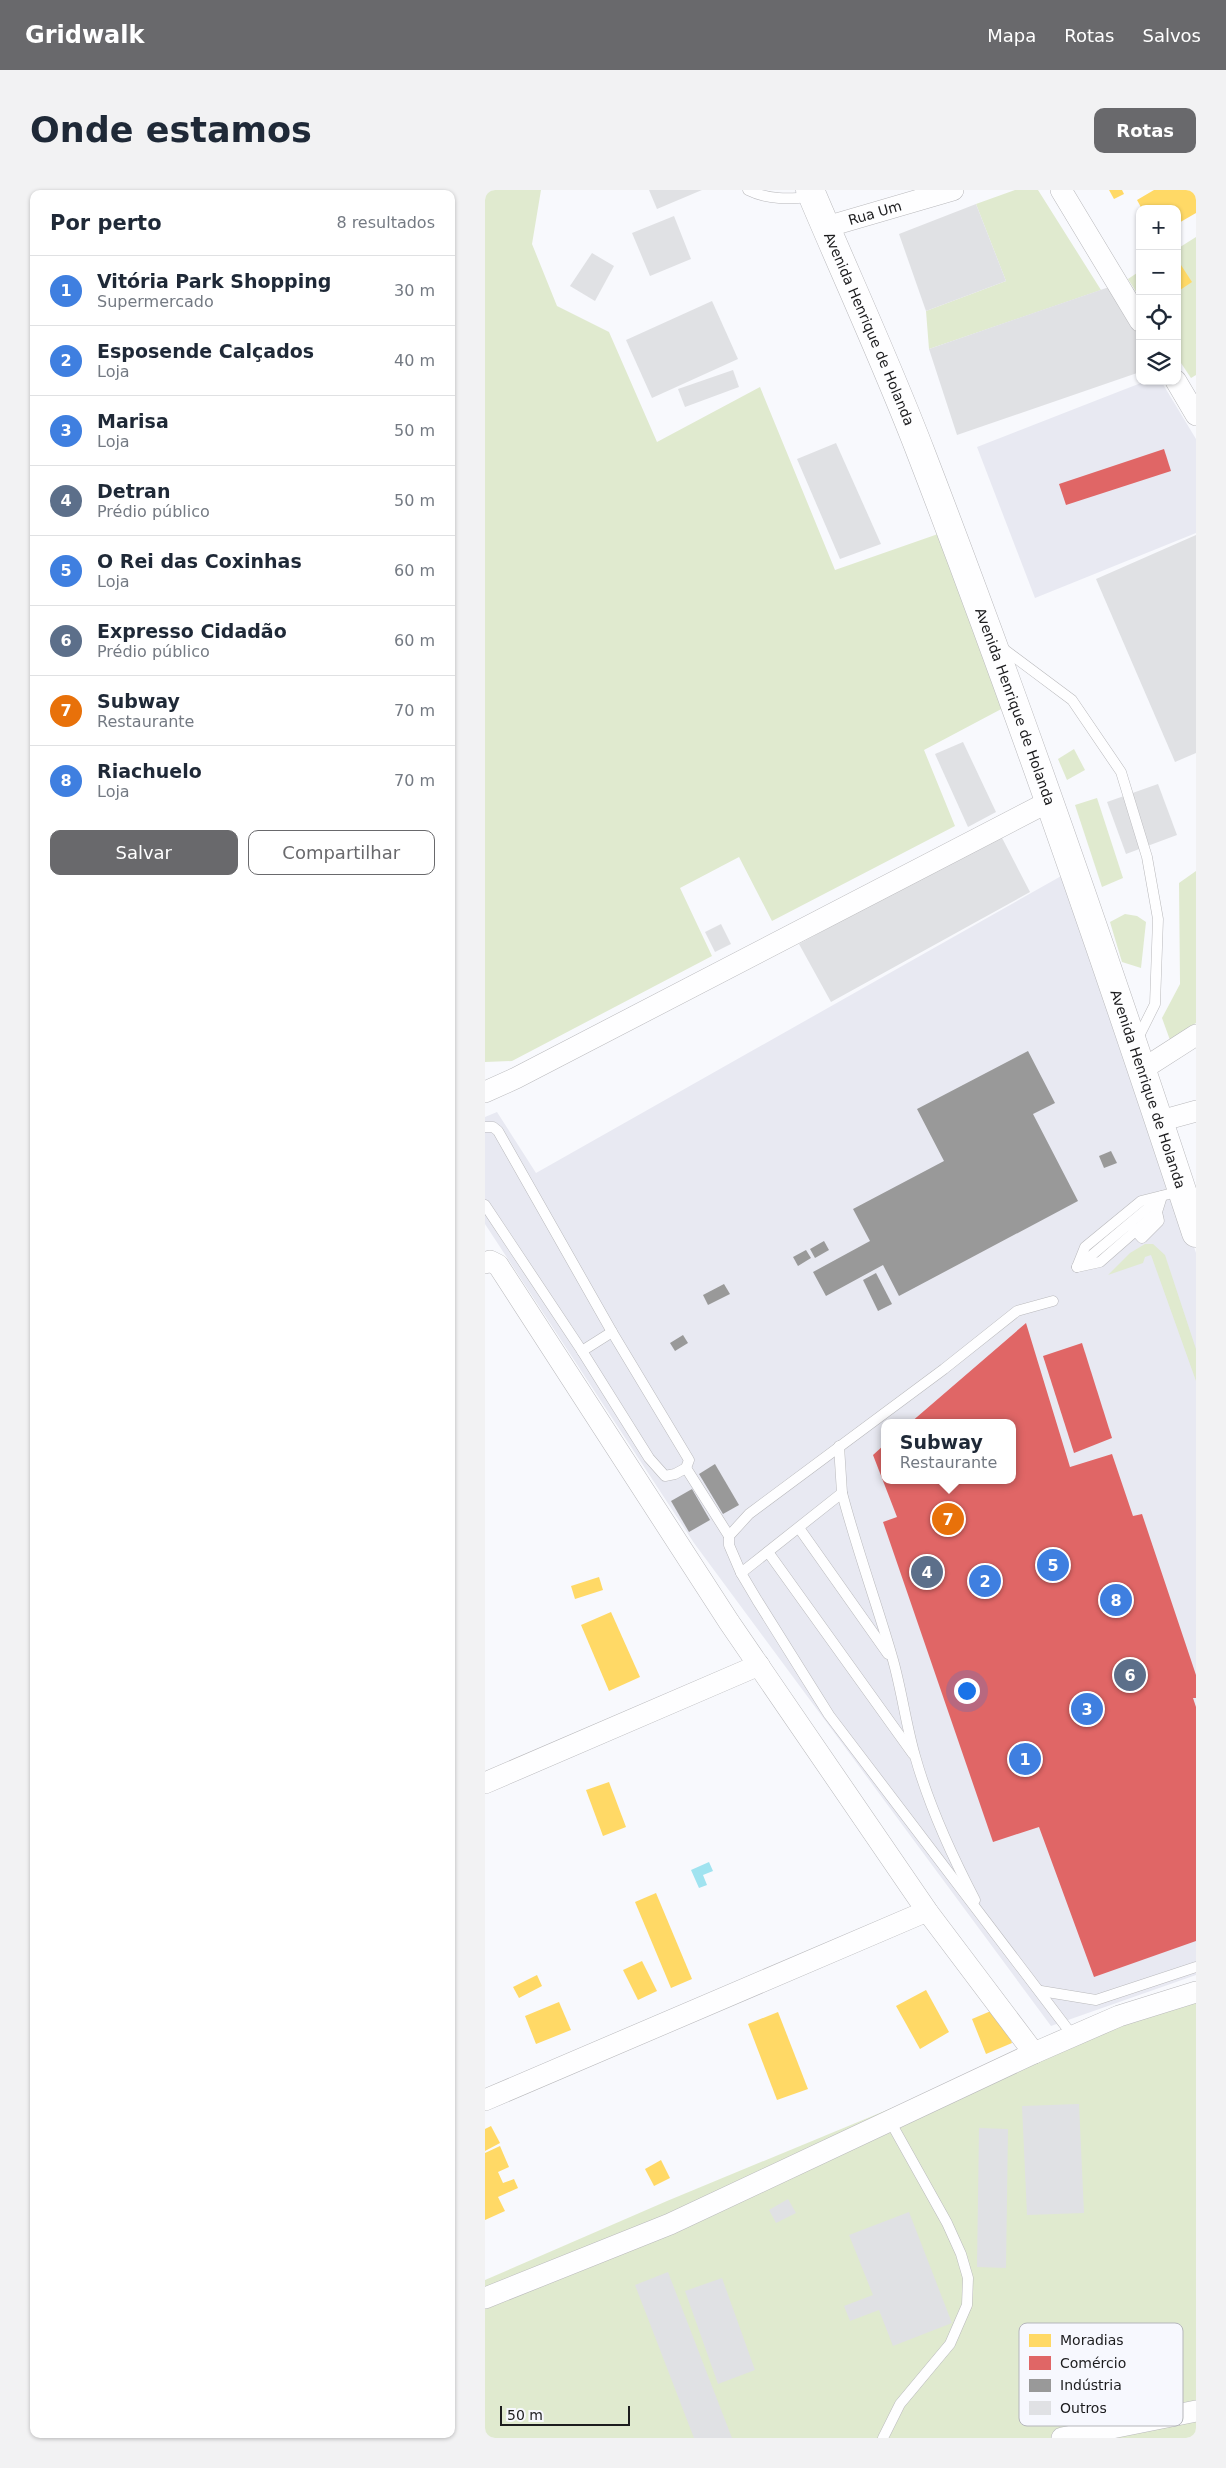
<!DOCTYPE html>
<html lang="pt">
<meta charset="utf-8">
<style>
:root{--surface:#fff;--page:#f2f2f3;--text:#1f2937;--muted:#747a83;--line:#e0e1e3;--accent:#69696c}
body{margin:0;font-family:"DejaVu Sans",sans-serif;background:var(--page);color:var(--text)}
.controls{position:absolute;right:15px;top:15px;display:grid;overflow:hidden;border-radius:10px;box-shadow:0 1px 4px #0004}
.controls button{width:45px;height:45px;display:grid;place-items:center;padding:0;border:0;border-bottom:1px solid var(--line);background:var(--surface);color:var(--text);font:25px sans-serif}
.scale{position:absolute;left:15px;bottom:12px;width:130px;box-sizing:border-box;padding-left:5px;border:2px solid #1c1c1e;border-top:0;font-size:14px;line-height:18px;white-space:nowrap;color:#1c1c1e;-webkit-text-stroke:4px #f7f8fe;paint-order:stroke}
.you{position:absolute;left:481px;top:1500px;width:18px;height:18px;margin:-12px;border:4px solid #fff;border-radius:50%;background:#1a73e8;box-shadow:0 0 0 8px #1a73e833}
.badge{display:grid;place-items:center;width:32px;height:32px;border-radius:50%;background:var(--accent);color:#fff;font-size:16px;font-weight:700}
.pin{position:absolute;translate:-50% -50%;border:2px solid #fff;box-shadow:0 1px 5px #0006}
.popup{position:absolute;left:396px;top:1229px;width:135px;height:65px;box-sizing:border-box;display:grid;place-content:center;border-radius:10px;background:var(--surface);filter:drop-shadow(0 1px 4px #0005);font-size:16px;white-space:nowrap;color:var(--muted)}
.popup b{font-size:19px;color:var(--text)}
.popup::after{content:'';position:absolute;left:50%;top:100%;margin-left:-10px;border:10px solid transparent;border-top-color:var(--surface)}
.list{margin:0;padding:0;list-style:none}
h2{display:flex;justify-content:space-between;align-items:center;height:65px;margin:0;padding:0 20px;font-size:21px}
h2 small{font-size:16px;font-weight:400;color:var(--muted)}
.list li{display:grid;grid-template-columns:32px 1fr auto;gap:15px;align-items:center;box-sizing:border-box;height:70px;padding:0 20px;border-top:1px solid var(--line)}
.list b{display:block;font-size:19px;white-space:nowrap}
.list p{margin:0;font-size:16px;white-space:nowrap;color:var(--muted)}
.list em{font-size:16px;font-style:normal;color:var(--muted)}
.actions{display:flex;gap:10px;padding:15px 20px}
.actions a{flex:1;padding:11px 0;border:1px solid var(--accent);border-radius:10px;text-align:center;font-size:18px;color:var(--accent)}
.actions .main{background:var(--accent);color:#fff}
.icon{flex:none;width:28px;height:28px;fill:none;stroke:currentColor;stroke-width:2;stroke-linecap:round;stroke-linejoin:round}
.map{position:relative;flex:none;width:711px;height:2248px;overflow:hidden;border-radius:10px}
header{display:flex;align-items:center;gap:30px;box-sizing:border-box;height:70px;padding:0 25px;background:var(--accent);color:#fff}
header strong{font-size:24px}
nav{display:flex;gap:28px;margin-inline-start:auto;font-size:18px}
.intro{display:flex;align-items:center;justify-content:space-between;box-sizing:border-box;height:120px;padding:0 30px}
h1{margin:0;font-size:35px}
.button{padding:12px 22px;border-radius:10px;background:var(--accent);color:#fff;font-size:18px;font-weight:700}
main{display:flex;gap:30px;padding:0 30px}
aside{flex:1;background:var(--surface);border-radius:10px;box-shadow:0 1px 4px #0004}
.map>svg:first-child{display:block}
.built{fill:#e8e9f2;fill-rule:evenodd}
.green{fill:#e0eacf}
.water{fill:#a0e3f0}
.homes{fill:#ffd966}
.shops{fill:#e06666}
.industry{fill:#999}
.building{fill:#e0e1e4}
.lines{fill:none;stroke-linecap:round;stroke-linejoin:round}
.service-casing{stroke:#b9b9bc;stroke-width:11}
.minor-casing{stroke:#b9b9bc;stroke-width:22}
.primary-casing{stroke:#b9b9bc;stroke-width:29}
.service{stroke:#fefeff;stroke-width:10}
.minor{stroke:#fefeff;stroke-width:21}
.primary{stroke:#fefeff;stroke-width:28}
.labels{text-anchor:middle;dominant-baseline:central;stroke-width:5;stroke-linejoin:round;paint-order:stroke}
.street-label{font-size:14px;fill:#1c1c1e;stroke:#f7f8fe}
.key{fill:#f7f8fe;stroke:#b5b6bb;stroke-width:1}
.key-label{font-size:14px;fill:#1c1c1e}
</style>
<header>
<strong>Gridwalk</strong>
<nav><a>Mapa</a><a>Rotas</a><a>Salvos</a></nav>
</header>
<div class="intro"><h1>Onde estamos</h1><a class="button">Rotas</a></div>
<main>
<aside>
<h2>Por perto<small>8 resultados</small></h2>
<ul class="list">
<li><span class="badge" style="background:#3f7fe0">1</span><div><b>Vitória Park Shopping</b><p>Supermercado</p></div><em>30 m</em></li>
<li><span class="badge" style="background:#3f7fe0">2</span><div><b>Esposende Calçados</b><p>Loja</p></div><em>40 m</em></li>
<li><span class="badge" style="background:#3f7fe0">3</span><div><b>Marisa</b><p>Loja</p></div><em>50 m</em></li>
<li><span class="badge" style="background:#5c6f8a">4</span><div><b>Detran</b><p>Prédio público</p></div><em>50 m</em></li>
<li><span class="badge" style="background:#3f7fe0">5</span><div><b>O Rei das Coxinhas</b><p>Loja</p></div><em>60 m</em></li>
<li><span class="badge" style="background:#5c6f8a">6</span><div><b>Expresso Cidadão</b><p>Prédio público</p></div><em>60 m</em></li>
<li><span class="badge" style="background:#e8710a">7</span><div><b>Subway</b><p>Restaurante</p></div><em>70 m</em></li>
<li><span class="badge" style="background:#3f7fe0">8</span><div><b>Riachuelo</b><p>Loja</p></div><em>70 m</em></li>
</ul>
<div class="actions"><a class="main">Salvar</a><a>Compartilhar</a></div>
</aside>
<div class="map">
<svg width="711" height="2248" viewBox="0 0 711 2248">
<rect width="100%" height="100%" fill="#f8f9fd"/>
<g class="built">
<path d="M 661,191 L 676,191 L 711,249 L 711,343 L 550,408 L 492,257 Z"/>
<path d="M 578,685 L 686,986 L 711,1063 L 711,1785 L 566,1836 L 209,1353 L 0,1034 L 0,927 L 12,922 L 51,983 ZM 399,1233 L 527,1233 L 527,1290 L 399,1290 Z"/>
</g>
<g class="green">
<path d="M 0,0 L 56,0 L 47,54 L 72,116 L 124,142 L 172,252 L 275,197 L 350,380 L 453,344 L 522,516 L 439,560 L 470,636 L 287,731 L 254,667 L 195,698 L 227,766 L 27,871 L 0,872 Z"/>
<path d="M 530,0 L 553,0 L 616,100 L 444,159 L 441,121 L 521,91 L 491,14 Z"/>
<path d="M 711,47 L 711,185 L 706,188 L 692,167 L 692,59 Z"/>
<path d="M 655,81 L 655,108 L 643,89 Z"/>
<path d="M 589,559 L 600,580 L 582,590 L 573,569 Z"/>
<path d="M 612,608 L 638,688 L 617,697 L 590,615 Z"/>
<path d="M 711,681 L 711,833 L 685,850 L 677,828 L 695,794 L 694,693 Z"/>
<path d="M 640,724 L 652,726 L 661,732 L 656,778 L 637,772 L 625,732 Z"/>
<path d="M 660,1054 L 668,1054 L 680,1065 L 711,1159 L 711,1191 L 666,1065 L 660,1067 L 658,1073 L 623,1085 L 645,1063 Z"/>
<path d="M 711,1800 L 711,2248 L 0,2248 L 0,2090 L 182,2011 L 636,1823 Z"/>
</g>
<path class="water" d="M 224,1672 L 228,1681 L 218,1685 L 222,1695 L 214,1698 L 206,1680 Z"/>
<g class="homes">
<path d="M 624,0 L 637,0 L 639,4 L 629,9 Z"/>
<path d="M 669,0 L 711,0 L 711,23 L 692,34 L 692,19 L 657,19 L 652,10 Z"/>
<path d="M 694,72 L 707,92 L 692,102 L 692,73 Z"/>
<path d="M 114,1387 L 118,1400 L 90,1409 L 86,1396 Z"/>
<path d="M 126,1422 L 155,1487 L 124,1501 L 96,1435 Z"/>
<path d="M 124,1592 L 141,1637 L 118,1646 L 101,1600 Z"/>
<path d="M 171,1703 L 207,1789 L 186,1798 L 150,1712 Z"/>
<path d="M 157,1771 L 172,1801 L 153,1810 L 138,1780 Z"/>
<path d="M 52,1785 L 57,1796 L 34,1808 L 28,1797 Z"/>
<path d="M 441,1800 L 464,1842 L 435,1859 L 411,1816 Z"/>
<path d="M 74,1812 L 86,1840 L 51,1854 L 40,1826 Z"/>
<path d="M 513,1818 L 527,1853 L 501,1864 L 487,1829 Z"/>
<path d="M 293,1822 L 323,1899 L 292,1910 L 263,1834 Z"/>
<path d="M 6,1936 L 15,1953 L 0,1961 L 0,1939 Z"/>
<path d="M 15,1956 L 24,1977 L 13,1982 L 18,1993 L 29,1989 L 33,1998 L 13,2007 L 20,2021 L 0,2030 L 0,1963 Z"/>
<path d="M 176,1970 L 185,1988 L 169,1996 L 160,1979 Z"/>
</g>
<g class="shops">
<path d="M 679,259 L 686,281 L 581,315 L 574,294 Z"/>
<path d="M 541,1133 L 585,1277 L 627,1264 L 648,1326 L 657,1324 L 711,1485 L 711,1508 L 708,1508 L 711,1517 L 711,1751 L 609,1787 L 554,1637 L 508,1652 L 398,1332 L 412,1327 L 388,1265 L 399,1255 L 399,1290 L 527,1290 L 527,1233 L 425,1233 Z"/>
<path d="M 597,1153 L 627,1248 L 589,1263 L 558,1166 Z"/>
</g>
<g class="industry">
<path d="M 543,861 L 570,913 L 548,924 L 593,1011 L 414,1106 L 398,1075 L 341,1106 L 328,1082 L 385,1051 L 368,1019 L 459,971 L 432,919 Z"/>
<path d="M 626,961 L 632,973 L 619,978 L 614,966 Z"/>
<path d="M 339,1051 L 344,1060 L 330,1068 L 325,1059 Z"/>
<path d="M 321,1060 L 326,1068 L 313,1076 L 308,1067 Z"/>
<path d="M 391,1083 L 407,1114 L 393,1121 L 378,1090 Z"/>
<path d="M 239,1094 L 245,1104 L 223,1115 L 218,1105 Z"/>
<path d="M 198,1145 L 203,1153 L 190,1161 L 185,1153 Z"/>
<path d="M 230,1274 L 254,1315 L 238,1324 L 214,1284 Z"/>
<path d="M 207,1299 L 225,1330 L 204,1342 L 186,1311 Z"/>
</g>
<g class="building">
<path d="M 164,0 L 217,0 L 172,19 Z"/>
<path d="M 491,14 L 521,91 L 441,121 L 414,44 Z"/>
<path d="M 189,26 L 206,69 L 165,86 L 147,43 Z"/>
<path d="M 107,63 L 129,76 L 110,111 L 85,96 Z"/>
<path d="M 627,96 L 655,140 L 655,182 L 472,245 L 444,159 Z"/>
<path d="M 227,111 L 253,169 L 167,208 L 141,150 Z"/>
<path d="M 248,180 L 254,197 L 200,217 L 193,199 Z"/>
<path d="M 351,253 L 396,354 L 355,369 L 312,269 Z"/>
<path d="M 711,345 L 711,563 L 690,572 L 611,389 Z"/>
<path d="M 478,552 L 511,622 L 483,637 L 450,564 Z"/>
<path d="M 673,594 L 692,645 L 641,664 L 622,612 Z"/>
<path d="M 515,644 L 545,702 L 346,812 L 314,754 Z"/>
<path d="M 236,734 L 246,754 L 230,762 L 220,742 Z"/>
<path d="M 594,1914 L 599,2023 L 542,2025 L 537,1916 Z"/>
<path d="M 494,1938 L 523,1939 L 521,2078 L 492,2077 Z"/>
<path d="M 303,2009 L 311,2023 L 291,2033 L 284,2020 Z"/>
<path d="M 424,2022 L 467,2133 L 408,2156 L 394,2120 L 365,2131 L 359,2116 L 388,2105 L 364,2045 Z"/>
<path d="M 183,2082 L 247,2248 L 209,2248 L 150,2095 Z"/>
<path d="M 237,2088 L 270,2180 L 233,2194 L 200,2101 Z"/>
</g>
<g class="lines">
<defs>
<g id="service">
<path d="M 263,0 C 283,10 304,9 326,7"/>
<path d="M 516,457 L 587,510 L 636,582 L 662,667 L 673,729 L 670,814 L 652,850"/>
<path d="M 0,937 L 8,937 L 13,941 L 127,1142 L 198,1260 L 204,1270 L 201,1278 L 190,1284 L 180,1286 L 164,1268 L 97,1161 L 0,1015"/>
<path d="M 646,1036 L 657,1048 L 674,1031 L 672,1022"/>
<path d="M 595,1075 L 676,1007"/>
<path d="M 592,1077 L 600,1057 L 656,1011 L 684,1004 L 693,998"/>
<path d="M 592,1077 L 615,1072 L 672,1022 L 677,1006"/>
<path d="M 568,1111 L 532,1121 L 459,1179 L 264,1324 L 244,1346 L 244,1355 L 256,1383 L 272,1410 L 344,1525 L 588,1846"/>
<path d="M 97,1161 L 127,1142"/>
<path d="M 201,1278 L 244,1346"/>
<path d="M 357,1303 C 372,1360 392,1414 408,1470 C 417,1502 421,1535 430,1566 C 444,1616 466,1664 490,1710"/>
<path d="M 314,1338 L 403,1464"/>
<path d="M 283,1362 L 428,1564"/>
<path d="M 256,1383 L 357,1303 L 354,1256"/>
<path d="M 556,1801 L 611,1810 L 711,1777"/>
<path d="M 398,2248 L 415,2214 L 465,2154 L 482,2115 L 483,2088 L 476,2064 L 462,2033 L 405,1931"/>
</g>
<g id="minor">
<path d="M 576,0 L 655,131"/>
<path id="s1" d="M 341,37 L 468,0"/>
<path d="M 691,191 L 711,225"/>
<path d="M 658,879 L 711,845"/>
<path d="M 0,902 L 31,888 L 565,611"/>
<path d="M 675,931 L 711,921"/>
<path d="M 0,1073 L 5,1071 L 13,1075 L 244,1432 L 442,1721 L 549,1863"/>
<path d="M 0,1593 L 274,1475"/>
<path d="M 0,1910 L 442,1721"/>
<path d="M 0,2108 L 185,2034 L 549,1863 L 634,1826 L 711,1802"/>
<path d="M 577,2248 L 711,2221"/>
</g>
<g id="primary">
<path id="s2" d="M 325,0 C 362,88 402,174 436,263 C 535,520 625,781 711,1043"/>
</g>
</defs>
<use href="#service" class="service-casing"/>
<use href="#minor" class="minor-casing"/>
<use href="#primary" class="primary-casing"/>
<use href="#service" class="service"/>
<use href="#minor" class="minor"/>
<use href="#primary" class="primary"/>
</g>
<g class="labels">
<g class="street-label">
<text stroke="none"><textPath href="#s1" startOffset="51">Rua Um</textPath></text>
<text stroke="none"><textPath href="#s2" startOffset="151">Avenida Henrique de Holanda</textPath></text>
<text stroke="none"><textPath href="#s2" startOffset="556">Avenida Henrique de Holanda</textPath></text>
<text stroke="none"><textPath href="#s2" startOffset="961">Avenida Henrique de Holanda</textPath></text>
</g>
</g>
<rect x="534" y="2133" width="164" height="103" rx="8" class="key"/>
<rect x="544" y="2144" width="22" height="13" fill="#ffd966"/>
<rect x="544" y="2166" width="22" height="14" fill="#e06666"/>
<rect x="544" y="2189" width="22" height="13" fill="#999"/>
<rect x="544" y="2211" width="22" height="14" fill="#e0e1e4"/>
<g class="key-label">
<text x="575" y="2155">Moradias</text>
<text x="575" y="2178">Comércio</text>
<text x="575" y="2200">Indústria</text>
<text x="575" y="2223">Outros</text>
</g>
</svg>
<div class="controls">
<button>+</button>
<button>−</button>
<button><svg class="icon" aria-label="locate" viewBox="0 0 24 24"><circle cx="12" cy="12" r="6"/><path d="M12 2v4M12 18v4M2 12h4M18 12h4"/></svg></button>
<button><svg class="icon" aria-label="layers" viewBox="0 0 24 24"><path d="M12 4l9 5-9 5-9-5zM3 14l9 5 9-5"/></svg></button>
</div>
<div class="scale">50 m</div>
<div class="you"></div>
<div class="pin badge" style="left:540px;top:1569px;background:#3f7fe0">1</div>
<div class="pin badge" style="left:500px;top:1391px;background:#3f7fe0">2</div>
<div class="pin badge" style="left:602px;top:1519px;background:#3f7fe0">3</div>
<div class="pin badge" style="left:442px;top:1382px;background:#5c6f8a">4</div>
<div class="pin badge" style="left:568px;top:1375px;background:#3f7fe0">5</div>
<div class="pin badge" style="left:645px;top:1485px;background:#5c6f8a">6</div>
<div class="pin badge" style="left:463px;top:1329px;background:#e8710a">7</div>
<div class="popup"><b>Subway</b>Restaurante</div>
<div class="pin badge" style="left:631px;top:1410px;background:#3f7fe0">8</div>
</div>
</main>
